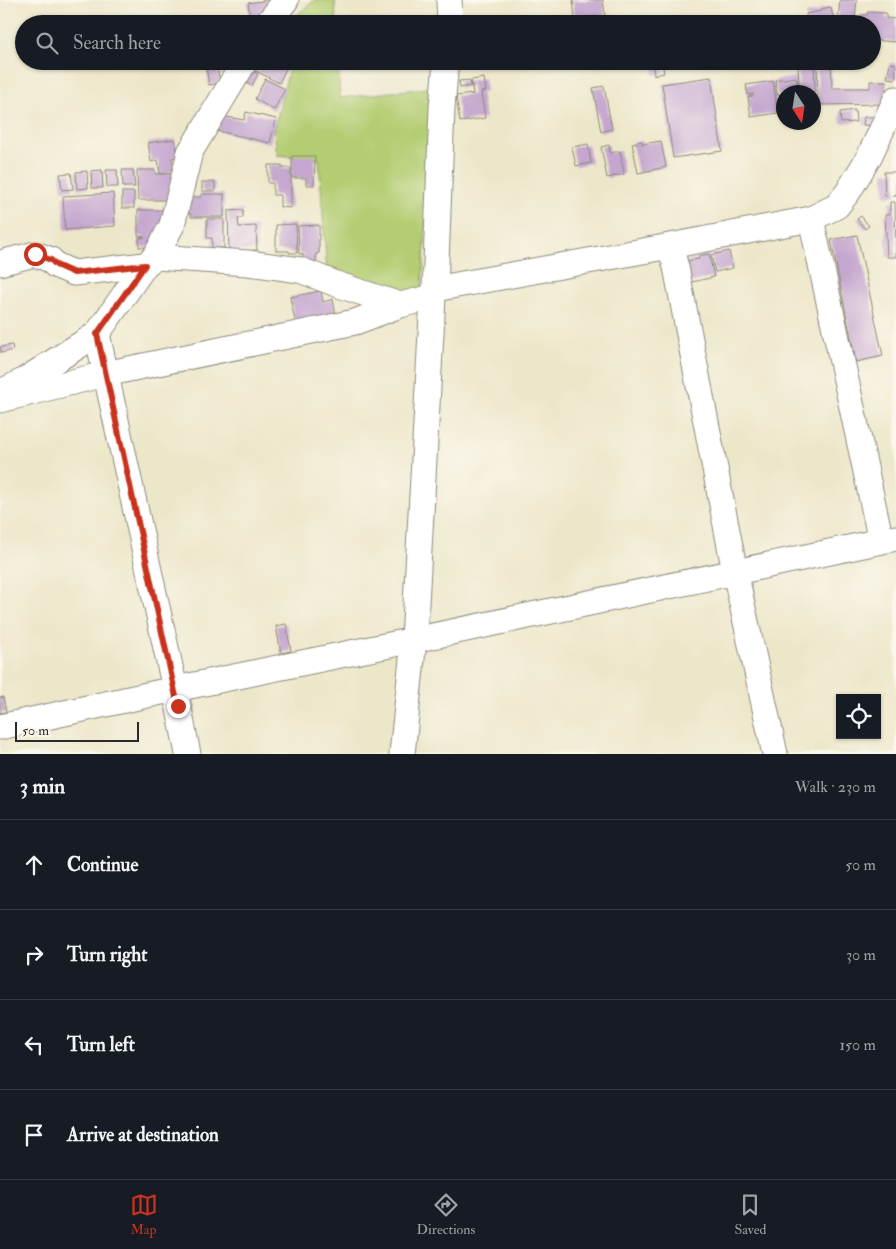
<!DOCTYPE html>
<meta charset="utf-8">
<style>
:root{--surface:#171b24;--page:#242831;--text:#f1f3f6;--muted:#9ea1a6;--line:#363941;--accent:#c8321e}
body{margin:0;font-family:"IM FELL Double Pica",serif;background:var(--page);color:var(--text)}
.controls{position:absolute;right:15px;bottom:15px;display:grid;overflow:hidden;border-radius:0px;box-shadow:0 1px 4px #0004}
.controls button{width:45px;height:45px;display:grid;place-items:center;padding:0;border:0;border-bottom:1px solid var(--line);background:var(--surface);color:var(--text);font:25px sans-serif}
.compass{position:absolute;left:776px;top:85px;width:45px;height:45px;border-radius:50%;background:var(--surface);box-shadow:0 1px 4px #0004;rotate:168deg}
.scale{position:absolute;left:15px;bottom:12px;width:124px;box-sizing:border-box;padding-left:5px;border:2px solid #2b2b2b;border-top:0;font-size:14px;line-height:18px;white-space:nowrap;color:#2b2b2b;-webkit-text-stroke:4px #fbf7ec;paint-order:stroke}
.stop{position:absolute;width:15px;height:15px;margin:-11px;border:4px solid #c8321e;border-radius:50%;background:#fff}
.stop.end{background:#c8321e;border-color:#fff;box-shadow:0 1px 5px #0008}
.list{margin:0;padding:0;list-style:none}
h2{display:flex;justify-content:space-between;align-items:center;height:65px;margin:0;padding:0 20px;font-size:21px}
h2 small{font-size:16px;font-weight:400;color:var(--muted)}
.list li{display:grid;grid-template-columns:32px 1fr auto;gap:15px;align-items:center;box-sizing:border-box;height:90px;padding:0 20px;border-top:1px solid var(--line)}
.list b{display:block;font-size:19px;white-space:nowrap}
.list em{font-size:16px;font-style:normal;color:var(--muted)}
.icon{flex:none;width:28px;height:28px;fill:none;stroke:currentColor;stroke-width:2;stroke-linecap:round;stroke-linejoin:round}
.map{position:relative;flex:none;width:896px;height:754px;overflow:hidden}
.search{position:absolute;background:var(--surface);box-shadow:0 1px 4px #0004;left:15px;right:15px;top:15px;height:55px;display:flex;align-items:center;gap:12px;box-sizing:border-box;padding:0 18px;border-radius:28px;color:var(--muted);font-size:19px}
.sheet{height:425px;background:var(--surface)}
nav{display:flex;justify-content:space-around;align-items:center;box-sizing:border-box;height:70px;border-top:1px solid var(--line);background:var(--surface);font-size:14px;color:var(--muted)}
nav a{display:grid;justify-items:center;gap:2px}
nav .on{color:var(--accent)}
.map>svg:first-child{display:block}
.green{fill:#b3cd72;stroke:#6f7c4e}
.building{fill:#c4a6cf}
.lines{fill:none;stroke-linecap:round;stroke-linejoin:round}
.minor-casing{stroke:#8c897a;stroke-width:27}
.minor{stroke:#fff;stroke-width:25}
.route{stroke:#c8321e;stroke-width:6}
</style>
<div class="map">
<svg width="896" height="754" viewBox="0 0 896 754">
<rect width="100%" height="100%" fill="#fbf7ec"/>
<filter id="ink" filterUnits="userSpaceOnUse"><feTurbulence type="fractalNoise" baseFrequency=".02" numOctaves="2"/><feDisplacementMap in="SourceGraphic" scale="10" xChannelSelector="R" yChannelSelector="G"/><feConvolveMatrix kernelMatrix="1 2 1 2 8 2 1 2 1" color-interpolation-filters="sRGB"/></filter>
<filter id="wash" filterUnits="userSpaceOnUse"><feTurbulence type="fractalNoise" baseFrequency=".0096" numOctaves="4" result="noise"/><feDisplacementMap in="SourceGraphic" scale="20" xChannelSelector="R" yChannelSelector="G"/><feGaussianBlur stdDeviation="1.12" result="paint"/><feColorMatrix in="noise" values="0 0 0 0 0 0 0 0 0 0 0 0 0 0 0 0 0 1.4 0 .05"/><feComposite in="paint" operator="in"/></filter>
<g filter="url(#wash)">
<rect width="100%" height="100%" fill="#ede7ca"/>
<g class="green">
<path d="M 314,0 L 335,0 L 336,24 L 287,24 Z"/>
<path d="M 291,61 L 338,61 L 340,98 L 435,87 L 422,290 L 395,294 L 327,273 L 319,159 L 277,155 L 274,130 Z"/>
</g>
<g id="blocks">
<g class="building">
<path d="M 269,0 L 269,3 L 262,18 L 250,19 L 248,3 Z"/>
<path d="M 573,0 L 603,0 L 605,15 L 575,19 Z"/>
<path d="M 840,0 L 857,0 L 855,19 L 860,20 L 861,15 L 867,15 L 868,12 L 886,13 L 886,18 L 896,19 L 896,42 L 872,40 L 872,24 L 841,24 L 841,19 L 838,19 Z"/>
<path d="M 831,7 L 834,24 L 808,24 L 806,14 L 821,11 L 820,9 Z"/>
<path d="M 205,61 L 231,61 L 232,64 L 217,67 L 220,83 L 209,85 Z"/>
<path d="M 255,61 L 290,61 L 279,83 L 252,69 Z"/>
<path d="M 652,61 L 662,61 L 664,73 L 654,75 Z"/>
<path d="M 798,61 L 814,61 L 815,92 L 799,92 Z"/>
<path d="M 817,61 L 831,61 L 832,88 L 870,88 L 870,81 L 886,81 L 886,104 L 818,105 Z"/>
<path d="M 890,63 L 896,64 L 896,79 L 887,78 Z"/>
<path d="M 249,69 L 258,74 L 252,86 L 243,81 Z"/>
<path d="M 711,77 L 722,151 L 673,158 L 662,84 Z"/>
<path d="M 796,77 L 799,92 L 784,92 L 784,94 L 777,95 L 775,80 Z"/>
<path d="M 484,78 L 486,91 L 481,92 L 485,118 L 460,122 L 456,96 L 473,94 L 471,80 Z"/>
<path d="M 265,79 L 285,89 L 274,110 L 255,99 Z"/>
<path d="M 470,80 L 471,86 L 460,88 L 459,81 Z"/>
<path d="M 773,81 L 778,113 L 751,117 L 748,97 L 753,96 L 753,94 L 748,95 L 746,85 Z"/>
<path d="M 604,86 L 612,129 L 601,132 L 593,88 Z"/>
<path d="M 855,110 L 856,122 L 841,123 L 840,112 Z"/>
<path d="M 246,112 L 276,119 L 270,143 L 218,131 L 221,116 L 244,120 Z"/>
<path d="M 864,117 L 876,117 L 876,126 L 863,125 Z"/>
<path d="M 175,139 L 178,157 L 172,158 L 174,172 L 160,174 L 158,160 L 151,162 L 148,143 Z"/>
<path d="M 642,141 L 642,144 L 661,141 L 666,167 L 638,173 L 632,143 Z"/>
<path d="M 588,144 L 591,163 L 576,166 L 572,147 Z"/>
<path d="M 609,145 L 610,153 L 620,151 L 624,174 L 607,178 L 601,147 Z"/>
<path d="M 292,156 L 315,156 L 314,185 L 306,185 L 306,178 L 292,178 Z"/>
<path d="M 268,165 L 282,165 L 282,168 L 291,168 L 291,208 L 280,207 L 280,195 L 273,195 L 273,183 L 268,183 Z"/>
<path d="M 102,170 L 103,188 L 92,188 L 91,171 Z"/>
<path d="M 106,170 L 117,170 L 118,187 L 107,187 Z"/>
<path d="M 122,170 L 133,170 L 135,187 L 123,187 Z"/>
<path d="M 137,170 L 155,170 L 155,174 L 173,174 L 173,200 L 138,200 Z"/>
<path d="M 87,171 L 88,188 L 77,189 L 76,172 Z"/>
<path d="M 884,172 L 896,172 L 896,195 L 885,196 Z"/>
<path d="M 71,173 L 73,189 L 62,190 L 60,174 Z"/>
<rect x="202" y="182" width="13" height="9"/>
<rect x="122" y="192" width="12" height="16"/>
<path d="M 113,193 L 115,226 L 65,230 L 63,196 Z"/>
<path d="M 201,194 L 224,194 L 224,217 L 191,217 L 191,214 L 185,213 L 185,206 L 191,206 L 191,197 L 201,197 Z"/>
<path d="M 890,202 L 895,202 L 896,257 L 887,257 L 885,215 L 890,214 Z"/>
<path d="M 163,207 L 170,207 L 154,247 L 139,247 L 139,238 L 144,238 L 144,237 L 138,236 L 138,210 L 163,210 Z"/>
<path d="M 243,210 L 243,218 L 238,218 L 239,227 L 256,226 L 257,250 L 242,251 L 229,253 L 228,211 Z"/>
<path d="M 861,216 L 869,226 L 865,229 L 857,219 Z"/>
<path d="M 207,219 L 224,219 L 224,248 L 212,248 L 212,238 L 207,238 Z"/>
<path d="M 296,224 L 297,253 L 289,253 L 289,251 L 276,251 L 276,225 Z"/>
<path d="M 319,225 L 319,253 L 316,254 L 316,263 L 303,263 L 303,254 L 299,254 L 298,226 Z"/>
<path d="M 857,235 L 883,356 L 856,362 L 831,240 Z"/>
<path d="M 729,251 L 733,268 L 715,272 L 711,255 Z"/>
<path d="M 709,254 L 714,277 L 688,283 L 683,262 L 699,259 L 698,256 Z"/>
<path d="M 321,291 L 323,302 L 333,299 L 336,317 L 296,325 L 290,297 Z"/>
<path d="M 12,345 L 13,350 L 1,353 L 0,347 Z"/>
<path d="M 286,624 L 291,651 L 281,653 L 276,626 Z"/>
<path d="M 3,697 L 6,712 L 0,713 L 0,698 Z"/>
</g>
</g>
</g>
<g filter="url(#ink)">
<use href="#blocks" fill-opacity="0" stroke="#8c897a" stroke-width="1"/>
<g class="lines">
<defs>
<g id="minor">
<path d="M 449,0 L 450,24"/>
<path d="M 267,24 L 286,0"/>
<path d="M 811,219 L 881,541"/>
<path d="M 670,246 L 676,267 L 735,572 L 775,754"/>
<path d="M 155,257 L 248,263 L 300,270 L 339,285 L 400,305"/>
<path d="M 0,263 L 35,254 L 51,260 L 55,265 L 74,273 L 145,265"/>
<path d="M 435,289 L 670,246 L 811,219 L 837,206 L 848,192 L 869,157 L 896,99"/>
<path d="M 5,390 L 23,381 L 97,334"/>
<path d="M 0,400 L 105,374 L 355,322 L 400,305 L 433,297"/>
<path d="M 0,727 L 175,689 L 414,640 L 896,538"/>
<path d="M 188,754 L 175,689 L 97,334 L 145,265 L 155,257 L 172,225 L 190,152 L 245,61"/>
<path d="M 402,754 L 414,640 L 433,297 L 435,289 L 442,108 L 446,61"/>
</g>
</defs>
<use href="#minor" class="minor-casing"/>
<use href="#minor" class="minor"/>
</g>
</g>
<g class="lines" filter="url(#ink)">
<path class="route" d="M 35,254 L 51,260 L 56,265 L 74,273 L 145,265 L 97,334 L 178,706"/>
</g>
</svg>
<div class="controls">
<button><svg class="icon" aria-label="locate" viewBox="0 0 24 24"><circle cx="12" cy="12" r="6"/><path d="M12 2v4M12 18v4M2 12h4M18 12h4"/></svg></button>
</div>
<svg class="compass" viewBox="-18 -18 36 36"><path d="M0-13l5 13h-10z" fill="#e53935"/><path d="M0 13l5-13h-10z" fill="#9ea1a6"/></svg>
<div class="scale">50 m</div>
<div class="stop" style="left:35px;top:254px"></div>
<div class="stop end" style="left:178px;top:706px"></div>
<div class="search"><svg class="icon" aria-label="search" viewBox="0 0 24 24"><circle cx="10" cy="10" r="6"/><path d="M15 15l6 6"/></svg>Search here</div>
</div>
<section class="sheet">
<h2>3 min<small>Walk · 230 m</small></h2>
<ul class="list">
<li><svg class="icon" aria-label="ahead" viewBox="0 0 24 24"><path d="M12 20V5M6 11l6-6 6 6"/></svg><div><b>Continue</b></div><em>50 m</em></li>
<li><svg class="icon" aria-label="right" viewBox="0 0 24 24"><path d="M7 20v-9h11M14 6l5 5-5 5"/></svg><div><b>Turn right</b></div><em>30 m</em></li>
<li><svg class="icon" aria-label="left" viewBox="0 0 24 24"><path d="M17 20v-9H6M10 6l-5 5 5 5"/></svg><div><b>Turn left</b></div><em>150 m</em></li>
<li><svg class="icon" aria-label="arrive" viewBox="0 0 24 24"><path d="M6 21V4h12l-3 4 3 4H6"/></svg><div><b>Arrive at destination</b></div></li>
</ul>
</section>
<nav>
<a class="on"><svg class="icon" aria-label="map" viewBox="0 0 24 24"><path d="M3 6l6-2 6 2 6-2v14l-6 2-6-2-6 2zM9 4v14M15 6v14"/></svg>Map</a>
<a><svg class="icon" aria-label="directions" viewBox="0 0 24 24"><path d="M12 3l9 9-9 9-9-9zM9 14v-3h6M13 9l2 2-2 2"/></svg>Directions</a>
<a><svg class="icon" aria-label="saved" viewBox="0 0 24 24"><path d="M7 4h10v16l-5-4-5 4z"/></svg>Saved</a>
</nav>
